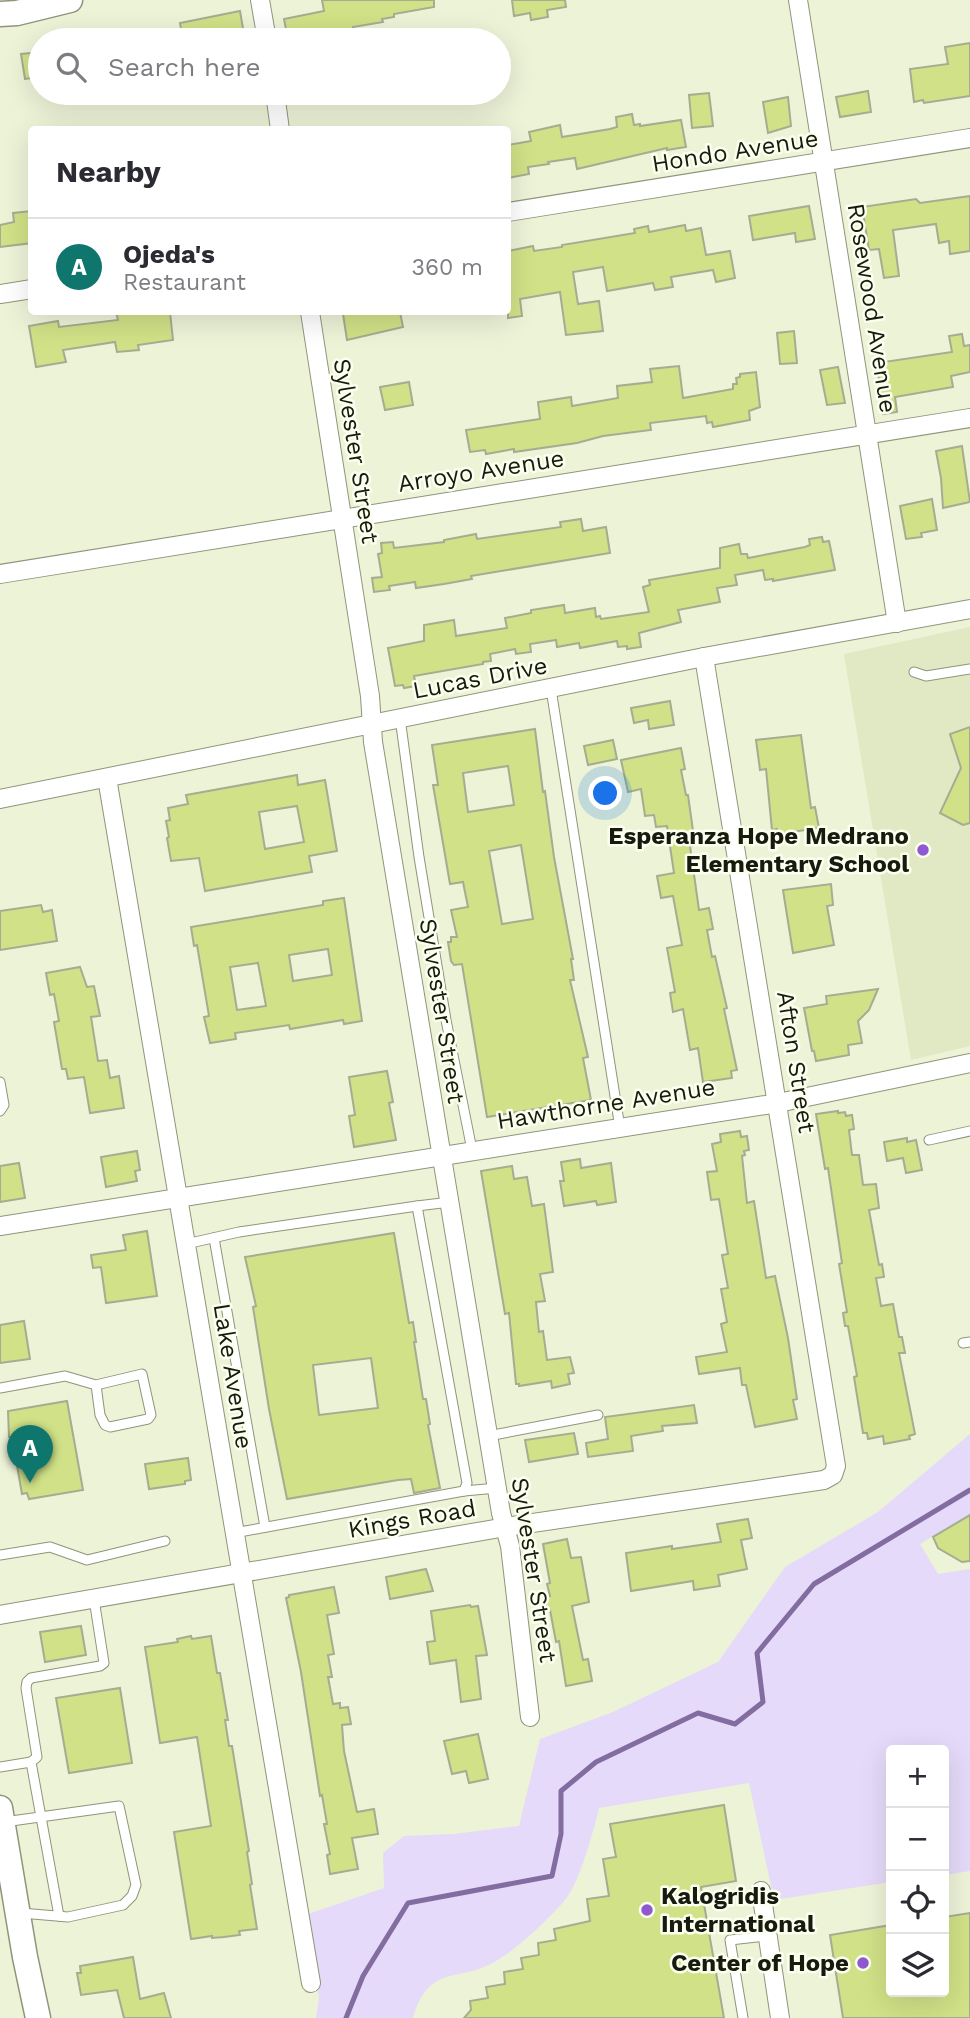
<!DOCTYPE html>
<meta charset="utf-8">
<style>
:root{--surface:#fff;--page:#f7f7f7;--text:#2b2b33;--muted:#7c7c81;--line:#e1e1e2;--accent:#0f766e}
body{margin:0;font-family:"Work Sans",sans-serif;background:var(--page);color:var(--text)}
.controls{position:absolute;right:21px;bottom:21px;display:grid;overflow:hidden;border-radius:7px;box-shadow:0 7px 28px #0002}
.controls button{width:63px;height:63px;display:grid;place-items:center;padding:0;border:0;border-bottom:2px solid var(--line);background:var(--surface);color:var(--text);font:35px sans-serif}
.you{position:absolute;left:606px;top:794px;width:24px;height:24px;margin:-18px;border:5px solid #fff;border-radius:50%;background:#1a73e8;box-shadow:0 0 0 10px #1a73e833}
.badge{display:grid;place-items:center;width:46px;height:46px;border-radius:50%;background:var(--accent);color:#fff;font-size:23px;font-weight:700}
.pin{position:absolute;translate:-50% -58px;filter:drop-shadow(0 2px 4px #0008)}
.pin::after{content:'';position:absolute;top:37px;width:24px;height:21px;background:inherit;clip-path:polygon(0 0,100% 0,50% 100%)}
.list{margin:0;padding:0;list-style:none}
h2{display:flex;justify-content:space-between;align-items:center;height:91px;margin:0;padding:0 28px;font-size:30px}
h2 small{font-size:23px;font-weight:400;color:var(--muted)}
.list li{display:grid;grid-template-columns:46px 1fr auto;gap:21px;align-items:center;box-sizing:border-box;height:98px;padding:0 28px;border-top:2px solid var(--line)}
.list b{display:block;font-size:26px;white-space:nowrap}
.list p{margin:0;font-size:23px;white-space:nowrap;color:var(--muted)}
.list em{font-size:23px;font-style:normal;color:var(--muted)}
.icon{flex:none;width:38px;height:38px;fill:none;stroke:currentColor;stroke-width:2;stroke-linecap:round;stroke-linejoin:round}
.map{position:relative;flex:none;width:970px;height:2018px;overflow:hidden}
.search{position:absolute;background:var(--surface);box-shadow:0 7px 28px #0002;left:28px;top:28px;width:483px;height:77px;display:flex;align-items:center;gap:18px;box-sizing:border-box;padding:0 24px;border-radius:38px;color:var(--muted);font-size:26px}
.panel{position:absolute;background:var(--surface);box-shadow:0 7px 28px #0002;left:28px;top:126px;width:483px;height:189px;border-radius:7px}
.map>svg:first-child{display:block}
.built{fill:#e0e8c4}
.green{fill:#e5daf9}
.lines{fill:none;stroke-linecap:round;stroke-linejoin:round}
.stream{stroke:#826ca0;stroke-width:5}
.building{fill:#d0e187;stroke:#a6ac91;stroke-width:2;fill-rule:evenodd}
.service-casing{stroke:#8f957b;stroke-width:11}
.minor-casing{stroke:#8f957b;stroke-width:20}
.secondary-casing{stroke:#8f957b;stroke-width:27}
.service{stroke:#fff;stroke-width:9}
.minor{stroke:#fff;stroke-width:18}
.secondary{stroke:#fff;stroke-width:24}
.poi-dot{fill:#9059d1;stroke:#fbffee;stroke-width:2.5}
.labels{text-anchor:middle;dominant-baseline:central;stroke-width:5;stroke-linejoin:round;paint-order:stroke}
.street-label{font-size:24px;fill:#181a10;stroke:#fbffee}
.poi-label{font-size:24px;font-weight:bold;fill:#181a10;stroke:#fbffee;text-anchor:end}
</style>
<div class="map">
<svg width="970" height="2018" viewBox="0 0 970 2018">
<rect width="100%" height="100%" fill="#edf3d7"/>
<path class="built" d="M 970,627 L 970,1046 L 911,1060 L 844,654 Z"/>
<path class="green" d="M 970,1434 L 970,1514 L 920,1544 L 938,1574 L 970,1569 L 970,1871 L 944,1875 L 944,1750 L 891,1750 L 891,1882 L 774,1900 L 749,1783 L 599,1808 C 594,1830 579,1884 565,1900 C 549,1919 518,1948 496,1961 C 459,1983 429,1963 413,2018 L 316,2018 L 319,1998 L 308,1914 L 384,1888 L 383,1853 L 404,1836 L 454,1834 L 519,1826 L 540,1739 L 613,1712 L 718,1662 L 785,1567 L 878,1512 Z"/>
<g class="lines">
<path class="stream" d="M 346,2018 L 363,1976 L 408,1903 L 552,1876 L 561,1834 L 561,1791 L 596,1762 L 698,1713 L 735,1724 L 763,1702 L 757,1653 L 814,1584 L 970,1490"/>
</g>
<g class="building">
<path d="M 322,0 L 434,0 L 434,7 L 394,14 L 394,17 L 382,19 L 383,22 L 353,27 L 354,36 L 352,37 L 352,40 L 288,40 L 284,19 L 324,11 Z"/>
<path d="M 512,0 L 565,0 L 566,7 L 547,10 L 548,17 L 531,20 L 530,13 L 514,16 Z"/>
<path d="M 240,11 L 245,40 L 183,40 L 180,23 Z"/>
<path d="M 970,43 L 970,96 L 924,103 L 923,100 L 914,102 L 910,69 L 948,64 L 945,47 Z"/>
<path d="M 40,52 L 40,77 L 25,79 L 21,54 Z"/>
<path d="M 868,91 L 871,112 L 840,117 L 836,97 Z"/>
<path d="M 709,93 L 713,126 L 692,128 L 689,95 Z"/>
<path d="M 788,97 L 791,126 L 768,133 L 763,102 Z"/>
<path d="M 632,114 L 634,125 L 640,124 L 640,126 L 681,120 L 686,147 L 667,150 L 667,148 L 577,169 L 575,158 L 548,162 L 549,164 L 528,167 L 529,174 L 508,178 L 508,145 L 531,141 L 529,132 L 560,125 L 562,137 L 610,129 L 617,127 L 616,117 Z"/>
<path d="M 970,196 L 970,251 L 950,254 L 949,241 L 939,243 L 936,224 L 893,230 L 899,276 L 884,278 L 879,249 L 869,250 L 862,207 L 916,199 L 920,203 Z"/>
<path d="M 809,206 L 815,239 L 796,242 L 795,233 L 753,240 L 749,216 Z"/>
<path d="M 32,211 L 32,243 L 0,247 L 0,225 L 14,222 L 13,213 Z"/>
<path d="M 685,225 L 686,231 L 701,228 L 706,255 L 730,251 L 735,278 L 716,282 L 713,270 L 671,277 L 673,287 L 655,290 L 653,283 L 607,291 L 603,267 L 573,272 L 578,304 L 599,301 L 603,331 L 566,335 L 560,292 L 520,299 L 522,316 L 508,318 L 508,251 L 533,246 L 534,251 L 562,247 L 562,245 L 635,233 L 634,229 L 648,226 L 649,232 Z"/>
<path d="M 116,312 L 130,312 L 130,313 L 170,312 L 173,340 L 138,345 L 139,350 L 117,352 L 115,342 L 63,350 L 66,362 L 36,367 L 29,326 L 58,321 L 59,327 L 118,320 Z"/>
<path d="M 354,312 L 400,312 L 403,327 L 347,340 L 343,314 Z"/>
<path d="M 794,331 L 797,363 L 780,364 L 777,333 Z"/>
<path d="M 962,334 L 964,346 L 970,345 L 970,372 L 951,376 L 953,387 L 895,397 L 897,412 L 883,414 L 877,363 L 952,352 L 949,336 Z"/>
<path d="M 679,366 L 683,398 L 733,389 L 733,384 L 737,384 L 736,378 L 740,377 L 740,374 L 756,372 L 760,407 L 749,411 L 750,420 L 713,427 L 712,422 L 707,423 L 706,416 L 650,423 L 651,430 L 603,436 L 577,443 L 514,452 L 514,449 L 486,454 L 485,450 L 470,452 L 466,430 L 540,419 L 538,402 L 571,397 L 572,406 L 618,398 L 617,386 L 652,382 L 650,369 Z"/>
<path d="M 838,367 L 845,403 L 827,405 L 820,370 Z"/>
<path d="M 409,382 L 413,405 L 385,410 L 380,387 Z"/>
<path d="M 962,446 L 970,502 L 943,508 L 941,478 L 936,451 Z"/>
<path d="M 932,499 L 937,530 L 921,533 L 922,537 L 906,539 L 900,506 Z"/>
<path d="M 581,519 L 583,531 L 606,527 L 610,553 L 471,576 L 472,579 L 444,584 L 416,588 L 415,582 L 389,586 L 390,590 L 374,592 L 372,578 L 382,577 L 378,554 L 382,553 L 381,543 L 393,542 L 394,548 L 444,542 L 444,540 L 476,534 L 477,539 L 561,527 L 560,522 Z"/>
<path d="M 822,537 L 823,542 L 829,541 L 835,570 L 773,581 L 773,579 L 765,580 L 763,570 L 735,575 L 737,585 L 717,588 L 720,602 L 678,610 L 681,622 L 639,633 L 641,647 L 627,649 L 627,646 L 618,647 L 617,641 L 580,648 L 579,643 L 557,647 L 556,640 L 530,644 L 531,652 L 516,654 L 515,649 L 490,654 L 491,661 L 483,662 L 483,664 L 414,676 L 416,686 L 404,688 L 403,685 L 395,686 L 388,648 L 424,641 L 424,625 L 454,620 L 456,636 L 507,628 L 505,618 L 531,613 L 531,610 L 564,605 L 565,613 L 595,608 L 596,617 L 600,616 L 601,619 L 649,612 L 643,587 L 650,585 L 649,580 L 720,568 L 720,548 L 739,544 L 741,554 L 747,554 L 748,558 L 805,547 L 810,545 L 809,539 Z"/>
<path d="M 670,701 L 674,725 L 649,729 L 648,720 L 634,723 L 631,708 Z"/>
<path d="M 970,727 L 970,823 L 963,825 L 940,813 L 961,768 L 950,734 Z"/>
<path d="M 535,729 L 543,792 L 545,791 L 554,857 L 573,959 L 571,959 L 574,980 L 570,980 L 588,1057 L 583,1058 L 591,1100 L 487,1117 L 462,964 L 454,965 L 451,961 L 448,942 L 451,942 L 451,937 L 457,937 L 451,910 L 468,907 L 463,882 L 450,884 L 433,785 L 438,785 L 432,745 ZM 508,766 L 514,805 L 468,812 L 463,773 ZM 521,845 L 533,919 L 502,924 L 489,851 Z"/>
<path d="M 801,735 L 811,808 L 815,807 L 819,828 L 778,834 L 777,829 L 772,830 L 766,769 L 760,770 L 756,740 Z"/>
<path d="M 613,740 L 617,759 L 588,765 L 584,746 Z"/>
<path d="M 681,748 L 685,769 L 681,770 L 686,795 L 688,795 L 695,845 L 690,846 L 699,910 L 709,908 L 713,929 L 707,930 L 712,957 L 715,956 L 727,1008 L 724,1009 L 737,1070 L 731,1071 L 732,1078 L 703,1082 L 698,1048 L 690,1050 L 683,1009 L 673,1012 L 670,993 L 675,992 L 667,948 L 682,945 L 673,896 L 661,898 L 657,876 L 674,873 L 667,826 L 656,827 L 654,815 L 645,816 L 641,789 L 628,792 L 621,760 Z"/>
<path d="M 297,775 L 298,785 L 325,780 L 337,851 L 309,856 L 312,872 L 205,891 L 199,858 L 171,861 L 167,838 L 169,837 L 166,821 L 170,820 L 168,808 L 188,804 L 186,795 ZM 297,806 L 304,842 L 265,849 L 259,812 Z"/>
<path d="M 831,884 L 833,905 L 827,906 L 834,945 L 793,953 L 783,890 Z"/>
<path d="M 344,898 L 362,1021 L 344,1024 L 343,1020 L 290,1029 L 289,1025 L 235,1033 L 236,1039 L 210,1043 L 204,1017 L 209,1016 L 197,945 L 194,946 L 191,927 L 323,905 L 323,901 ZM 328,949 L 332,975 L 293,981 L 289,955 ZM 258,963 L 266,1006 L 237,1010 L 230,967 Z"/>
<path d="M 41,905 L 43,912 L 52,910 L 57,941 L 0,950 L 0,911 Z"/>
<path d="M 80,967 L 87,987 L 94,986 L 100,1016 L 91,1017 L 98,1061 L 107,1060 L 110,1078 L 119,1076 L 124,1108 L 90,1113 L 84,1077 L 68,1079 L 66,1069 L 62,1069 L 54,1022 L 59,1021 L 54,994 L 50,995 L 46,973 Z"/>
<path d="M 878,989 L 869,1010 L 858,1021 L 862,1043 L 848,1045 L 849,1055 L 816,1061 L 814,1051 L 812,1051 L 804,1008 L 827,1004 L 826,996 Z"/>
<path d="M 387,1071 L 393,1102 L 389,1103 L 396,1140 L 354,1147 L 349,1116 L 355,1115 L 349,1077 Z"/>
<path d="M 838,1111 L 838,1113 L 845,1112 L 846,1116 L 852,1115 L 854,1129 L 849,1130 L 852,1155 L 859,1155 L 863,1185 L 876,1184 L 879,1208 L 869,1210 L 879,1265 L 882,1264 L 884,1277 L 876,1278 L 881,1306 L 893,1304 L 899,1337 L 902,1337 L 905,1353 L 899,1353 L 915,1434 L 909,1436 L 910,1439 L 884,1444 L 883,1436 L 868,1439 L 867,1433 L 863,1433 L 854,1377 L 857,1376 L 848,1326 L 845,1326 L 843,1313 L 847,1312 L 839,1264 L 842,1263 L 828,1168 L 825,1169 L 816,1114 Z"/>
<path d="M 740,1131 L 741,1137 L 747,1136 L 749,1150 L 744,1151 L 745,1155 L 742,1156 L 747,1203 L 754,1201 L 766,1278 L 775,1276 L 788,1338 L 797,1399 L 793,1400 L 797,1419 L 755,1427 L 746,1385 L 742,1385 L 740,1368 L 699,1374 L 696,1357 L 727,1352 L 721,1324 L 727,1322 L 721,1289 L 728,1288 L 722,1255 L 728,1254 L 719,1199 L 711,1200 L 707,1172 L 717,1171 L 712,1144 L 721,1142 L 720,1134 Z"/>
<path d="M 907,1138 L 907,1142 L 916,1140 L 922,1170 L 906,1173 L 903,1158 L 887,1161 L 884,1142 Z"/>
<path d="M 137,1151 L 140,1170 L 135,1171 L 137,1181 L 106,1187 L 101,1157 Z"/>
<path d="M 580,1159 L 581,1168 L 611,1163 L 616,1202 L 597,1205 L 596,1201 L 564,1206 L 560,1181 L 564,1181 L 561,1162 Z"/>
<path d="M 19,1163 L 25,1198 L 0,1202 L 0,1166 Z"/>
<path d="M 512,1166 L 514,1179 L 527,1177 L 532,1206 L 544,1204 L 553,1272 L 540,1274 L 545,1301 L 536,1302 L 539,1332 L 543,1331 L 547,1360 L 570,1357 L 574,1373 L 568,1374 L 570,1384 L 552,1388 L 551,1381 L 519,1386 L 519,1384 L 516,1384 L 509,1313 L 505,1314 L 481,1171 Z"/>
<path d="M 147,1231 L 157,1296 L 106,1303 L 101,1267 L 93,1268 L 91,1255 L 126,1250 L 123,1235 Z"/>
<path d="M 394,1233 L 409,1323 L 413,1322 L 416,1342 L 414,1342 L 423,1399 L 426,1399 L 430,1424 L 428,1425 L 440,1488 L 414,1493 L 411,1479 L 398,1480 L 287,1499 L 269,1409 L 253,1307 L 256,1306 L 245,1257 ZM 371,1358 L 378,1408 L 319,1415 L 313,1365 Z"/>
<path d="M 24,1321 L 30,1359 L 0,1363 L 0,1325 Z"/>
<path d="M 67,1401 L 83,1490 L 29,1499 L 27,1493 L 22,1494 L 12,1437 L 9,1437 L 8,1411 Z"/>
<path d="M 694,1405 L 697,1423 L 662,1426 L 663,1431 L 631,1436 L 633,1451 L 588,1457 L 586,1443 L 608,1439 L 605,1417 Z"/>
<path d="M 574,1433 L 578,1454 L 529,1462 L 525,1440 Z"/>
<path d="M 188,1458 L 191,1480 L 185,1481 L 185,1484 L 149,1489 L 145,1464 Z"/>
<path d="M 970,1515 L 970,1561 L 962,1562 L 938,1548 L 933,1537 Z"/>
<path d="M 748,1519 L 752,1538 L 741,1540 L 747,1569 L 718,1575 L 720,1586 L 694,1590 L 693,1581 L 631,1591 L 626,1553 L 672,1546 L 672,1549 L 721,1542 L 717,1524 Z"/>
<path d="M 567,1539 L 571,1558 L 581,1557 L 589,1602 L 572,1606 L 583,1660 L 588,1659 L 592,1681 L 566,1686 L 559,1641 L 556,1642 L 550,1610 L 547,1610 L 544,1597 L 550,1596 L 547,1584 L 550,1583 L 543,1544 Z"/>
<path d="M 426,1569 L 433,1591 L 390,1599 L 386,1577 Z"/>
<path d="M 334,1587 L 339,1613 L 327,1615 L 334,1654 L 328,1655 L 332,1677 L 328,1677 L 333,1704 L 340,1703 L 340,1708 L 348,1707 L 351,1724 L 342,1725 L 344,1751 L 357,1812 L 374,1809 L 378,1834 L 352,1838 L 358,1869 L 330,1874 L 327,1855 L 330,1854 L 324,1824 L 327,1824 L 322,1795 L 320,1796 L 301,1672 L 286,1598 L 289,1597 L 289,1595 Z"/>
<path d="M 470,1605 L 471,1607 L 478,1606 L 487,1655 L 476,1656 L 481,1699 L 461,1702 L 456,1660 L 430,1664 L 427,1642 L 435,1641 L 431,1611 Z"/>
<path d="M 81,1626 L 86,1655 L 45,1662 L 40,1632 Z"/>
<path d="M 191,1636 L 192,1639 L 211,1636 L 217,1673 L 220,1673 L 228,1720 L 225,1720 L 229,1746 L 232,1746 L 233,1752 L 249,1851 L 247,1852 L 252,1884 L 250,1885 L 257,1929 L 239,1931 L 240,1935 L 224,1937 L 212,1938 L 212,1936 L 191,1939 L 174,1832 L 211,1826 L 197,1737 L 160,1743 L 145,1647 L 178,1642 L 177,1639 Z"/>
<path d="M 120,1688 L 132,1763 L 69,1773 L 56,1698 Z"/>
<path d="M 478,1734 L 488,1779 L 469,1783 L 466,1771 L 452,1774 L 444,1741 Z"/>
<path d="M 724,1805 L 736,1881 L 701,1887 L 724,2018 L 464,2018 L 471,2010 L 470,2001 L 488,1998 L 486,1987 L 505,1984 L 504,1972 L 523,1969 L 521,1958 L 539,1955 L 538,1943 L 556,1940 L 554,1929 L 590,1921 L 587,1899 L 609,1896 L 603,1859 L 616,1857 L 610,1824 Z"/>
<path d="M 970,1913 L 970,2018 L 843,2018 L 830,1935 L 891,1925 L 891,1992 L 944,1992 L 944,1917 Z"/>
<path d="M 133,1957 L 140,1999 L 164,1993 L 171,2018 L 124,2018 L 117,1990 L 81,1995 L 77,1973 L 81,1973 L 80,1966 Z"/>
</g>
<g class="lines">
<defs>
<g id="service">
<path d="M 914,672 L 926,676 L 970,669"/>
<path d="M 551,689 L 620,1128"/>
<path d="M 400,718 L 419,857 L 446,1020 L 472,1150"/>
<path d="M 0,1082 L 4,1105 L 0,1111"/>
<path d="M 929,1140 L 970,1131"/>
<path d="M 417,1206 L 450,1202"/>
<path d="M 214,1238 L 265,1527"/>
<path d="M 186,1244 L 239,1232 L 417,1206 L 467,1483 L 464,1491 L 234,1533"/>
<path d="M 963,1343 L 970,1342"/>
<path d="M 0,1388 L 65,1376 L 96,1385 L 142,1374 L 151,1415 L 148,1419 L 110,1427 L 105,1425 L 100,1415 L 96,1385"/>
<path d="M 488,1436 L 598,1415"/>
<path d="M 464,1491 L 497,1488"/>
<path d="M 0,1555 L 50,1547 L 87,1560 L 165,1541"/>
<path d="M 31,1762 L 59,1916"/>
<path d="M 0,1767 L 31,1762 L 37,1757 L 26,1688 L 27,1682 L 31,1678 L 100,1666 L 104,1663 L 94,1599"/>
<path d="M 4,1822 L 119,1806 L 136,1885 L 132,1896 L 123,1905 L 68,1917 L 21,1913"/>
<path d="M 743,2018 L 730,1940 L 767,1936"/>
</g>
<g id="minor">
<path d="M 260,0 L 267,40"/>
<path d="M 798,0 L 897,623"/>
<path d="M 275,93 L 280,130"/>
<path d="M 508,212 L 970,138"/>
<path d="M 0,294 L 32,289"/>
<path d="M 310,312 L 370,696 L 373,742 L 501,1513 L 510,1546 L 530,1717"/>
<path d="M 0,574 L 970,418"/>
<path d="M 107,778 L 311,1983"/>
<path d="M 0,799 L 704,657 L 970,609"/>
<path d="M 0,1226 L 778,1103 L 970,1063"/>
<path d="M 0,1615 L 506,1527 L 824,1480 L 833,1475 L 836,1466 L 704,657"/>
<path d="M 761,1891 L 780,2018"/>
</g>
<g id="secondary">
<path d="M 0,14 L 17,13 L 70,0"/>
<path d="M 0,1808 L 25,1957 L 38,2018"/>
</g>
</defs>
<use href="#service" class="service-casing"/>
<use href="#minor" class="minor-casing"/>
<use href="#secondary" class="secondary-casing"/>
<use href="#service" class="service"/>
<use href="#minor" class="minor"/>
<use href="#secondary" class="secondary"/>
</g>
<g class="poi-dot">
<circle cx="923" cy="850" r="7"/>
<circle cx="647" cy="1910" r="7"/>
<circle cx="863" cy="1963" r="7"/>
</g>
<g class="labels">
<g class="street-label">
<text transform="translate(735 151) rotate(-9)">Hondo Avenue</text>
<text transform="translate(872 308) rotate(81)">Rosewood Avenue</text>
<text transform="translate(356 451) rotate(81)">Sylvester Street</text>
<text transform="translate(481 471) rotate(-9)">Arroyo Avenue</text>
<text transform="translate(480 678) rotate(-11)">Lucas Drive</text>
<text transform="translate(442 1011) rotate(81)">Sylvester Street</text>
<text transform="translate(796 1062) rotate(81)">Afton Street</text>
<text transform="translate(606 1104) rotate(-9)">Hawthorne Avenue</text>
<text transform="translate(233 1376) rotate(81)">Lake Avenue</text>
<text transform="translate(412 1519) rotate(-10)">Kings Road</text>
<text transform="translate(534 1570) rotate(81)">Sylvester Street</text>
</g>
<g class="poi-label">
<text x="909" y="836">Esperanza Hope Medrano<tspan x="909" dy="28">Elementary School</tspan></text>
<text x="661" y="1896" text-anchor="start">Kalogridis<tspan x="661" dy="28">International</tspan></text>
<text x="849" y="1963">Center of Hope</text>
</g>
</g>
</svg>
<div class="controls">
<button>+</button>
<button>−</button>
<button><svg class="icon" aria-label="locate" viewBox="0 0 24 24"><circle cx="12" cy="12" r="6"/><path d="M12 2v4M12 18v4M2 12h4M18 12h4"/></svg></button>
<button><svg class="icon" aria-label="layers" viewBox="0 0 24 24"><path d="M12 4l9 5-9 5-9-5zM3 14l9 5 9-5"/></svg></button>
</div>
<div class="you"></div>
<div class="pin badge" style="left:30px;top:1483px">A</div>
<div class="search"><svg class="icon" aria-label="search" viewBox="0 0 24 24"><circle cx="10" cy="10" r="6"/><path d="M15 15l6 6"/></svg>Search here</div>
<section class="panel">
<h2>Nearby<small></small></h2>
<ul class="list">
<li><span class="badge">A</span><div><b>Ojeda's</b><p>Restaurant</p></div><em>360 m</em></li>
</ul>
</section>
</div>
